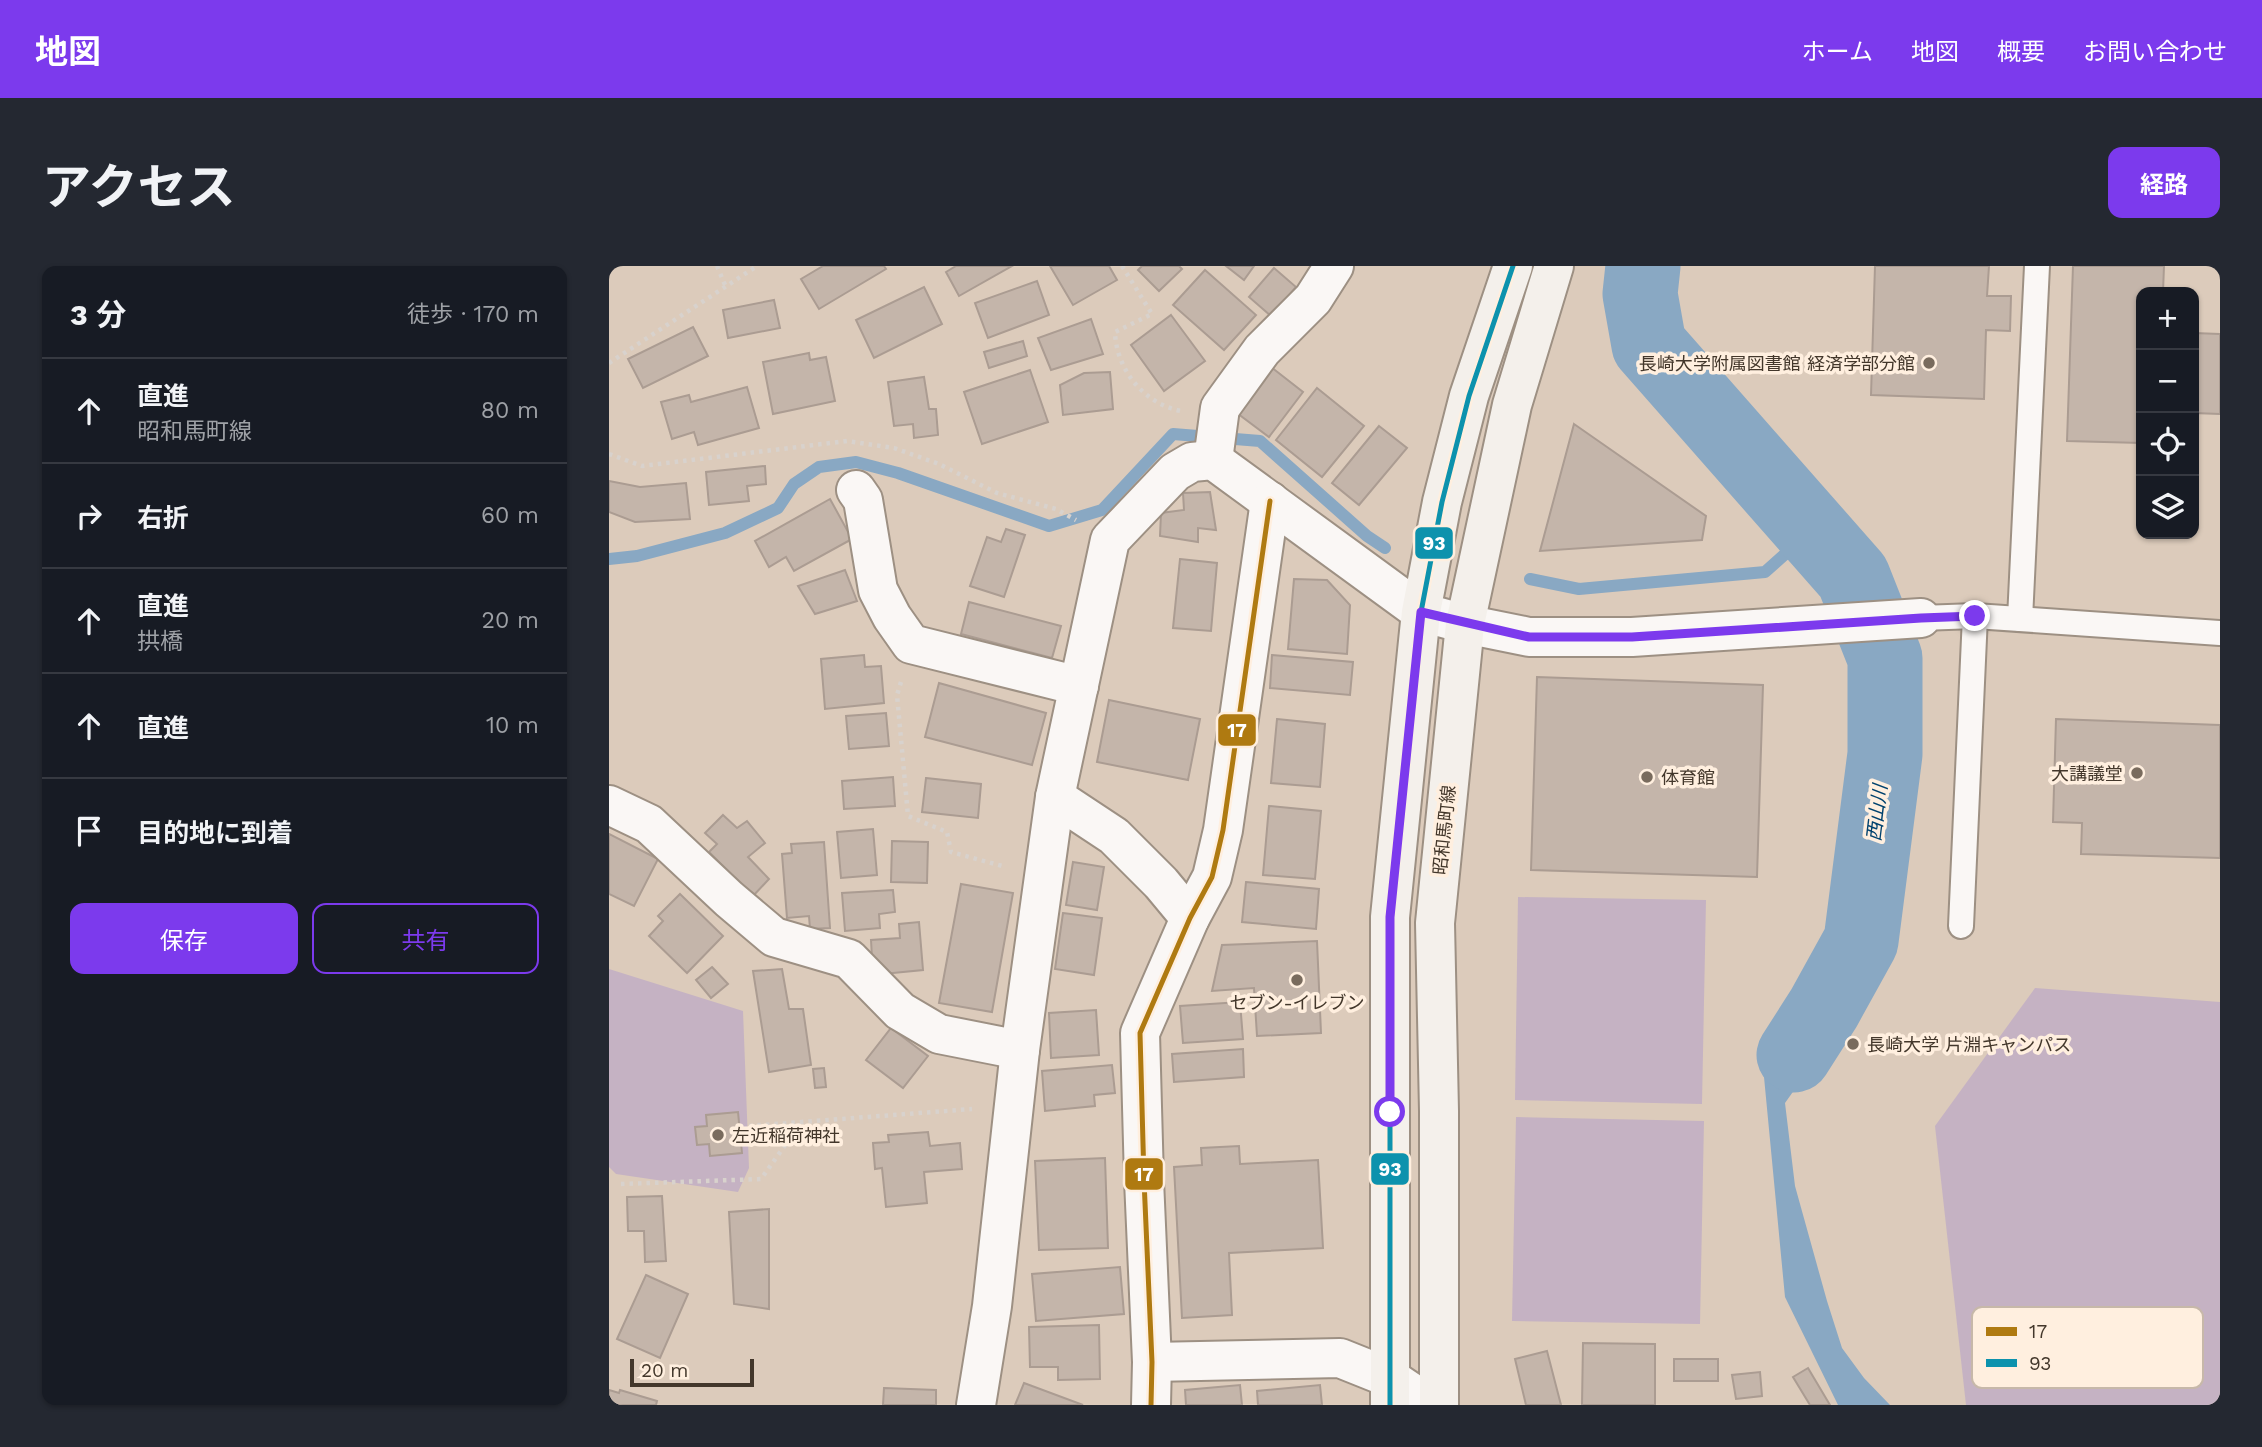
<!DOCTYPE html>
<html lang="ja">
<meta charset="utf-8">
<style>
:root{--surface:#171b24;--page:#242831;--text:#f1f3f6;--muted:#9ea1a6;--line:#363941;--accent:#7c3aed}
body{margin:0;font-family:"Work Sans","Noto Sans JP",sans-serif;background:var(--page);color:var(--text)}
.controls{position:absolute;right:21px;top:21px;display:grid;overflow:hidden;border-radius:14px;box-shadow:0 2px 5px #0004}
.controls button{width:63px;height:63px;display:grid;place-items:center;padding:0;border:0;border-bottom:2px solid var(--line);background:var(--surface);color:var(--text);font:35px sans-serif}
.scale{position:absolute;left:21px;bottom:18px;width:124px;box-sizing:border-box;padding-left:7px;border:4px solid #43372b;border-top:0;font-size:19px;line-height:24px;white-space:nowrap;color:#43372b;-webkit-text-stroke:5px #ffefdf;paint-order:stroke}
.stop{position:absolute;width:21px;height:21px;margin:-16px;border:5px solid #7c3aed;border-radius:50%;background:#fff}
.stop.end{background:#7c3aed;border-color:#fff;box-shadow:0 2px 7px #0008}
.list{margin:0;padding:0;list-style:none}
h2{display:flex;justify-content:space-between;align-items:center;height:91px;margin:0;padding:0 28px;font-size:30px}
h2 small{font-size:23px;font-weight:400;color:var(--muted)}
.list li{display:grid;grid-template-columns:46px 1fr auto;gap:21px;align-items:center;box-sizing:border-box;height:105px;padding:0 28px;border-top:2px solid var(--line)}
.list b{display:block;font-size:26px;white-space:nowrap}
.list p{margin:0;font-size:23px;white-space:nowrap;color:var(--muted)}
.list em{font-size:23px;font-style:normal;color:var(--muted)}
.actions{display:flex;gap:14px;padding:21px 28px}
.actions a{flex:1;padding:16px 0;border:2px solid var(--accent);border-radius:14px;text-align:center;font-size:24px;color:var(--accent)}
.actions .main{background:var(--accent);color:#fff}
.icon{flex:none;width:38px;height:38px;fill:none;stroke:currentColor;stroke-width:2;stroke-linecap:round;stroke-linejoin:round}
.map{position:relative;flex:none;width:1611px;height:1139px;overflow:hidden;border-radius:14px}
header{display:flex;align-items:center;gap:42px;box-sizing:border-box;height:98px;padding:0 35px;background:var(--accent);color:#fff}
header strong{font-size:33px}
nav{display:flex;gap:38px;margin-inline-start:auto;font-size:24px}
.intro{display:flex;align-items:center;justify-content:space-between;box-sizing:border-box;height:168px;padding:0 42px}
h1{margin:0;font-size:49px}
.button{padding:18px 32px;border-radius:14px;background:var(--accent);color:#fff;font-size:24px;font-weight:700}
main{display:flex;gap:42px;padding:0 42px}
aside{flex:1;background:var(--surface);border-radius:14px;box-shadow:0 2px 5px #0004}
.map>svg:first-child{display:block}
.green{fill:#c5b2c3}
.water{fill:#89a8c3}
.lines{fill:none;stroke-linecap:round;stroke-linejoin:round}
.stream{stroke:#89a8c3;stroke-width:12}
.river{stroke:#89a8c3;stroke-width:75}
.building{fill:#c4b5aa;stroke:#ab9c92;stroke-width:2}
.lane-casing{stroke:#9d9083;stroke-width:28}
.street-casing{stroke:#9d9083;stroke-width:42}
.secondary-casing{stroke:#9d9083;stroke-width:42}
.path{stroke:#d8d2cd;stroke-width:4.5;stroke-dasharray:3.5 5;stroke-linecap:butt}
.lane{stroke:#faf7f5;stroke-width:24}
.street{stroke:#faf7f5;stroke-width:38}
.secondary{stroke:#f4f0eb;stroke-width:38}
.bus-1-casing{stroke:#ffefdf;stroke-width:10}
.bus-2-casing{stroke:#ffefdf;stroke-width:10}
.bus-1{stroke:#af7a11;stroke-width:5}
.bus-2{stroke:#0d92ad;stroke-width:5}
.route{stroke:#7c3aed;stroke-width:9}
.poi-dot{fill:#796b5d;stroke:#ffefdf;stroke-width:2.5}
.labels{text-anchor:middle;dominant-baseline:central;stroke-width:7;stroke-linejoin:round;paint-order:stroke}
.poi-label{font-size:18px;fill:#43372b;stroke:#ffefdf;text-anchor:start}
.street-label{font-size:18px;fill:#43372b;stroke:#ffefdf}
.water-label{font-size:19px;font-style:italic;fill:#01426e;stroke:#ffefdf}
.key{fill:#ffefdf;stroke:#c7b8a9;stroke-width:2}
.key-label{font-size:19px;fill:#43372b}
.line-badge{stroke:#ffefdf;stroke-width:2.5}
.badge-label{font-size:19px;text-anchor:middle;font-weight:bold;fill:#fff}
</style>
<header>
<strong>地図</strong>
<nav><a>ホーム</a><a>地図</a><a>概要</a><a>お問い合わせ</a></nav>
</header>
<div class="intro"><h1>アクセス</h1><a class="button">経路</a></div>
<main>
<aside>
<h2>3 分<small>徒歩 · 170 m</small></h2>
<ul class="list">
<li><svg class="icon" aria-label="ahead" viewBox="0 0 24 24"><path d="M12 20V5M6 11l6-6 6 6"/></svg><div><b>直進</b><p>昭和馬町線</p></div><em>80 m</em></li>
<li><svg class="icon" aria-label="right" viewBox="0 0 24 24"><path d="M7 20v-9h11M14 6l5 5-5 5"/></svg><div><b>右折</b></div><em>60 m</em></li>
<li><svg class="icon" aria-label="ahead" viewBox="0 0 24 24"><path d="M12 20V5M6 11l6-6 6 6"/></svg><div><b>直進</b><p>拱橋</p></div><em>20 m</em></li>
<li><svg class="icon" aria-label="ahead" viewBox="0 0 24 24"><path d="M12 20V5M6 11l6-6 6 6"/></svg><div><b>直進</b></div><em>10 m</em></li>
<li><svg class="icon" aria-label="arrive" viewBox="0 0 24 24"><path d="M6 21V4h12l-3 4 3 4H6"/></svg><div><b>目的地に到着</b></div></li>
</ul>
<div class="actions"><a class="main">保存</a><a>共有</a></div>
</aside>
<div class="map">
<svg width="1611" height="1139" viewBox="0 0 1611 1139">
<rect width="100%" height="100%" fill="#dccbbb"/>
<g class="green">
<path d="M 909,631 L 1097,634 L 1093,838 L 906,834 Z"/>
<path d="M 0,703 L 134,745 L 140,902 L 129,926 L 7,908 L 0,901 Z"/>
<path d="M 1426,722 L 1611,736 L 1611,1139 L 1357,1139 L 1326,860 Z"/>
<path d="M 907,851 L 1095,855 L 1091,1058 L 903,1055 Z"/>
</g>
<path class="water" d="M 1219,695 L 1258,705 L 1235,754 L 1176,837 L 1186,920 L 1218,1035 L 1233,1082 L 1255,1112 L 1281,1139 L 1229,1139 L 1176,1031 L 1155,811 L 1177,780 L 1189,743 Z"/>
<g class="lines">
<g class="stream">
<path d="M 0,293 L 28,290 L 116,267 L 169,242 L 185,218 L 210,201 L 247,196 L 289,207 L 440,260 L 493,244 L 564,168 L 651,175 L 758,270 L 776,282"/>
<path d="M 921,313 L 970,323 L 1156,306 L 1203,264"/>
</g>
<path class="river" d="M 1034,0 L 1031,28 L 1040,79 L 1244,311 L 1276,392 L 1276,488 L 1252,675 L 1215,742 L 1185,789"/>
</g>
<g class="building">
<path d="M 214,0 L 275,0 L 277,3 L 210,43 L 192,13 Z"/>
<path d="M 347,0 L 403,0 L 350,30 L 337,6 Z"/>
<path d="M 441,0 L 500,0 L 508,14 L 464,39 Z"/>
<path d="M 533,0 L 570,0 L 573,3 L 550,25 L 529,4 Z"/>
<path d="M 617,0 L 645,0 L 635,14 Z"/>
<path d="M 1266,0 L 1380,0 L 1378,30 L 1402,30 L 1401,65 L 1377,64 L 1375,133 L 1262,129 Z"/>
<path d="M 1464,0 L 1555,0 L 1554,26 L 1532,26 L 1532,177 L 1458,175 Z"/>
<path d="M 665,2 L 687,21 L 662,50 L 640,31 Z"/>
<path d="M 596,4 L 647,49 L 615,84 L 564,39 Z"/>
<path d="M 428,15 L 440,49 L 379,72 L 366,37 Z"/>
<path d="M 315,21 L 333,58 L 265,92 L 247,54 Z"/>
<path d="M 165,34 L 171,62 L 119,72 L 114,44 Z"/>
<path d="M 562,49 L 596,95 L 555,125 L 522,79 Z"/>
<path d="M 482,53 L 494,88 L 442,104 L 429,72 Z"/>
<path d="M 84,61 L 99,90 L 34,122 L 19,93 Z"/>
<path d="M 1585,67 L 1611,68 L 1611,148 L 1585,147 Z"/>
<path d="M 414,75 L 418,90 L 380,102 L 375,86 Z"/>
<path d="M 200,87 L 201,94 L 217,91 L 226,135 L 164,148 L 154,96 Z"/>
<path d="M 662,101 L 694,126 L 660,171 L 628,147 Z"/>
<path d="M 421,104 L 439,156 L 373,178 L 355,126 Z"/>
<path d="M 501,106 L 504,143 L 454,149 L 451,119 L 475,107 Z"/>
<path d="M 315,111 L 320,143 L 327,143 L 329,169 L 305,172 L 304,158 L 285,160 L 279,116 Z"/>
<path d="M 138,121 L 150,162 L 89,179 L 85,166 L 63,173 L 52,136 L 80,129 L 82,136 Z"/>
<path d="M 708,122 L 755,160 L 713,211 L 667,174 Z"/>
<path d="M 965,158 L 1097,250 L 1093,274 L 931,285 Z"/>
<path d="M 770,160 L 798,182 L 750,239 L 723,217 Z"/>
<path d="M 156,200 L 157,218 L 138,220 L 140,235 L 100,239 L 97,206 Z"/>
<path d="M 0,215 L 31,221 L 77,217 L 81,253 L 26,256 L 0,246 Z"/>
<path d="M 601,226 L 607,264 L 589,262 L 589,276 L 551,270 L 552,247 L 575,244 L 574,227 Z"/>
<path d="M 221,233 L 243,273 L 185,305 L 177,291 L 160,301 L 146,275 Z"/>
<path d="M 397,263 L 416,269 L 395,331 L 361,320 L 378,271 L 392,276 Z"/>
<path d="M 571,293 L 608,297 L 602,365 L 564,362 Z"/>
<path d="M 236,304 L 248,335 L 206,348 L 189,320 Z"/>
<path d="M 685,313 L 718,314 L 741,339 L 738,388 L 679,383 Z"/>
<path d="M 360,336 L 452,360 L 443,392 L 352,368 Z"/>
<path d="M 255,389 L 256,401 L 272,400 L 275,437 L 216,443 L 212,393 Z"/>
<path d="M 663,389 L 744,396 L 741,429 L 661,422 Z"/>
<path d="M 928,411 L 1154,419 L 1148,611 L 922,604 Z"/>
<path d="M 330,417 L 437,447 L 423,499 L 316,471 Z"/>
<path d="M 500,434 L 591,453 L 579,514 L 488,496 Z"/>
<path d="M 277,447 L 280,480 L 240,483 L 237,450 Z"/>
<path d="M 668,453 L 716,458 L 711,521 L 662,517 Z"/>
<path d="M 1447,453 L 1611,459 L 1611,592 L 1472,588 L 1473,557 L 1444,556 Z"/>
<path d="M 284,511 L 286,540 L 235,543 L 233,515 Z"/>
<path d="M 317,512 L 372,518 L 369,552 L 313,546 Z"/>
<path d="M 660,540 L 712,545 L 706,613 L 654,609 Z"/>
<path d="M 114,549 L 128,562 L 138,555 L 156,577 L 139,591 L 160,613 L 144,630 L 100,586 L 108,578 L 96,567 Z"/>
<path d="M 264,563 L 268,609 L 232,612 L 228,566 Z"/>
<path d="M 0,568 L 49,593 L 25,640 L 0,628 Z"/>
<path d="M 283,575 L 319,576 L 318,617 L 282,616 Z"/>
<path d="M 215,576 L 221,662 L 201,663 L 200,650 L 178,652 L 173,588 L 183,587 L 182,578 Z"/>
<path d="M 464,596 L 495,601 L 488,644 L 457,639 Z"/>
<path d="M 637,616 L 710,623 L 707,663 L 633,656 Z"/>
<path d="M 352,618 L 404,627 L 383,746 L 330,737 Z"/>
<path d="M 284,624 L 286,646 L 270,648 L 271,662 L 236,665 L 233,627 Z"/>
<path d="M 71,628 L 114,670 L 78,707 L 40,670 L 54,655 L 49,650 Z"/>
<path d="M 454,647 L 493,652 L 485,709 L 446,703 Z"/>
<path d="M 310,656 L 314,704 L 264,709 L 262,674 L 291,672 L 290,658 Z"/>
<path d="M 708,675 L 712,767 L 648,770 L 645,722 L 603,725 L 613,679 Z"/>
<path d="M 103,701 L 119,718 L 102,732 L 87,714 Z"/>
<path d="M 173,703 L 180,743 L 194,743 L 202,799 L 160,806 L 144,705 Z"/>
<path d="M 631,736 L 634,773 L 574,777 L 571,740 Z"/>
<path d="M 487,744 L 490,789 L 442,792 L 440,747 Z"/>
<path d="M 282,762 L 319,790 L 294,822 L 257,794 Z"/>
<path d="M 634,783 L 635,811 L 565,816 L 563,788 Z"/>
<path d="M 503,799 L 506,827 L 485,829 L 486,840 L 436,845 L 433,805 Z"/>
<path d="M 215,802 L 217,821 L 206,822 L 204,803 Z"/>
<path d="M 129,846 L 133,887 L 101,890 L 100,878 L 88,879 L 86,861 L 98,860 L 97,849 Z"/>
<path d="M 319,866 L 321,880 L 351,877 L 353,903 L 315,906 L 318,937 L 277,941 L 273,902 L 266,903 L 264,877 L 280,876 L 279,869 Z"/>
<path d="M 630,880 L 631,898 L 709,894 L 714,982 L 620,987 L 623,1049 L 573,1052 L 565,901 L 593,899 L 592,882 Z"/>
<path d="M 496,892 L 499,982 L 430,984 L 426,895 Z"/>
<path d="M 53,930 L 57,995 L 36,996 L 35,965 L 19,965 L 18,931 Z"/>
<path d="M 160,943 L 160,1043 L 125,1038 L 120,946 Z"/>
<path d="M 511,1001 L 515,1048 L 427,1055 L 423,1008 Z"/>
<path d="M 37,1009 L 79,1028 L 51,1092 L 8,1073 Z"/>
<path d="M 490,1059 L 491,1113 L 449,1114 L 449,1101 L 421,1101 L 420,1061 Z"/>
<path d="M 974,1077 L 1046,1078 L 1046,1139 L 973,1139 Z"/>
<path d="M 938,1085 L 952,1139 L 917,1139 L 906,1093 Z"/>
<rect x="1065" y="1093" width="44" height="22"/>
<path d="M 1199,1102 L 1221,1139 L 1201,1139 L 1184,1111 Z"/>
<path d="M 1151,1106 L 1153,1130 L 1127,1133 L 1123,1109 Z"/>
<path d="M 415,1117 L 474,1139 L 406,1139 Z"/>
<path d="M 631,1119 L 633,1139 L 577,1139 L 576,1124 Z"/>
<path d="M 711,1119 L 713,1139 L 649,1139 L 648,1125 Z"/>
<path d="M 275,1122 L 327,1124 L 327,1139 L 274,1139 Z"/>
<path d="M 0,1124 L 10,1127 L 11,1124 L 48,1135 L 47,1139 L 0,1139 Z"/>
</g>
<g class="lines">
<defs>
<g id="lane">
<path d="M 1312,352 L 1366,350 L 1611,367"/>
<path d="M 1411,353 L 1428,0"/>
<path d="M 1352,660 L 1366,350"/>
</g>
<g id="street">
<path d="M 604,194 L 611,142 L 653,84 L 704,33 L 725,0"/>
<path d="M 247,224 L 254,234 L 269,324 L 283,351 L 302,378 L 470,420"/>
<path d="M 446,531 L 505,570 L 552,617 L 581,652"/>
<path d="M 0,539 L 40,558 L 120,633 L 165,671 L 240,693 L 291,745 L 330,768 L 411,784"/>
<path d="M 543,1096 L 731,1092 L 781,1112 L 821,1139"/>
<path d="M 367,1139 L 383,1040 L 411,784 L 446,531 L 501,274 L 566,206 L 583,196 L 604,194 L 812,346 L 856,358 L 920,371 L 1023,371 L 1312,352"/>
<path d="M 542,1139 L 543,1096 L 535,914 L 531,767 L 581,652 L 603,611 L 614,564 L 661,235"/>
</g>
<g id="secondary">
<path d="M 781,1139 L 781,651 L 812,346 L 833,236 L 860,130 L 904,0"/>
<path d="M 830,1139 L 830,845 L 826,657 L 856,358 L 903,139 L 945,0"/>
</g>
</defs>
<use href="#lane" class="lane-casing"/>
<use href="#street" class="street-casing"/>
<use href="#secondary" class="secondary-casing"/>
<g class="path">
<path d="M 108,0 L 116,19"/>
<path d="M 513,0 L 543,48 L 506,66 C 507,103 535,138 572,145"/>
<path d="M 0,97 L 148,0"/>
<path d="M 0,188 L 33,200 L 238,175 L 285,182 L 330,198 L 388,227 L 447,243 L 467,254"/>
<path d="M 292,416 L 288,429 L 299,550 L 338,566 L 342,586 L 397,601"/>
<path d="M 140,860 L 363,843"/>
<path d="M 12,918 L 152,913 L 192,857"/>
</g>
<use href="#lane" class="lane"/>
<use href="#street" class="street"/>
<use href="#secondary" class="secondary"/>
<defs>
<path id="bus-1" d="M 542,1139 L 543,1096 L 535,914 L 531,767 L 581,652 L 603,611 L 614,564 L 661,235"/>
<path id="bus-2" d="M 781,1139 L 781,651 L 812,346 L 833,236 L 860,130 L 904,0"/>
</defs>
<use href="#bus-1" class="bus-1-casing"/>
<use href="#bus-2" class="bus-2-casing"/>
<use href="#bus-1" class="bus-1"/>
<use href="#bus-2" class="bus-2"/>
</g>
<g class="lines">
<path class="route" d="M 781,846 L 781,651 L 812,346 L 920,371 L 1023,371 L 1312,352 L 1366,350"/>
</g>
<g class="poi-dot">
<circle cx="1320" cy="97" r="7"/>
<circle cx="1528" cy="507" r="7"/>
<circle cx="1038" cy="511" r="7"/>
<circle cx="688" cy="714" r="7"/>
<circle cx="1244" cy="778" r="7"/>
<circle cx="109" cy="869" r="7"/>
</g>
<g class="labels">
<g class="poi-label">
<text x="1306" y="97" text-anchor="end">長崎大学附属図書館 経済学部分館</text>
<text x="1514" y="507" text-anchor="end">大講議堂</text>
<text x="1052" y="511">体育館</text>
<text x="688" y="736" text-anchor="middle">セブン-イレブン</text>
<text x="1258" y="778">長崎大学 片淵キャンパス</text>
<text x="123" y="869">左近稲荷神社</text>
</g>
<g class="street-label">
<text transform="translate(835 564) rotate(-84)">昭和馬町線</text>
</g>
<g class="water-label">
<text transform="translate(1268 547) rotate(-83)">西山川</text>
</g>
</g>
<rect x="1363" y="1041" width="231" height="81" rx="10" class="key"/>
<rect x="1377" y="1061" width="31" height="9" fill="#af7a11"/>
<rect x="1377" y="1093" width="31" height="8" fill="#0d92ad"/>
<g class="key-label">
<text x="1420" y="1072">17</text>
<text x="1420" y="1104">93</text>
</g>
<g class="line-badge">
<rect x="805" y="260" width="40" height="34" rx="7" fill="#0d92ad"/>
<rect x="608" y="447" width="40" height="34" rx="7" fill="#af7a11"/>
<rect x="761" y="886" width="40" height="34" rx="7" fill="#0d92ad"/>
<rect x="515" y="891" width="40" height="34" rx="7" fill="#af7a11"/>
</g>
<g class="badge-label">
<text x="825" y="284">93</text>
<text x="628" y="471">17</text>
<text x="781" y="910">93</text>
<text x="535" y="915">17</text>
</g>
</svg>
<div class="controls">
<button>+</button>
<button>−</button>
<button><svg class="icon" aria-label="locate" viewBox="0 0 24 24"><circle cx="12" cy="12" r="6"/><path d="M12 2v4M12 18v4M2 12h4M18 12h4"/></svg></button>
<button><svg class="icon" aria-label="layers" viewBox="0 0 24 24"><path d="M12 4l9 5-9 5-9-5zM3 14l9 5 9-5"/></svg></button>
</div>
<div class="scale">20 m</div>
<div class="stop" style="left:781px;top:846px"></div>
<div class="stop end" style="left:1366px;top:350px"></div>
</div>
</main>
